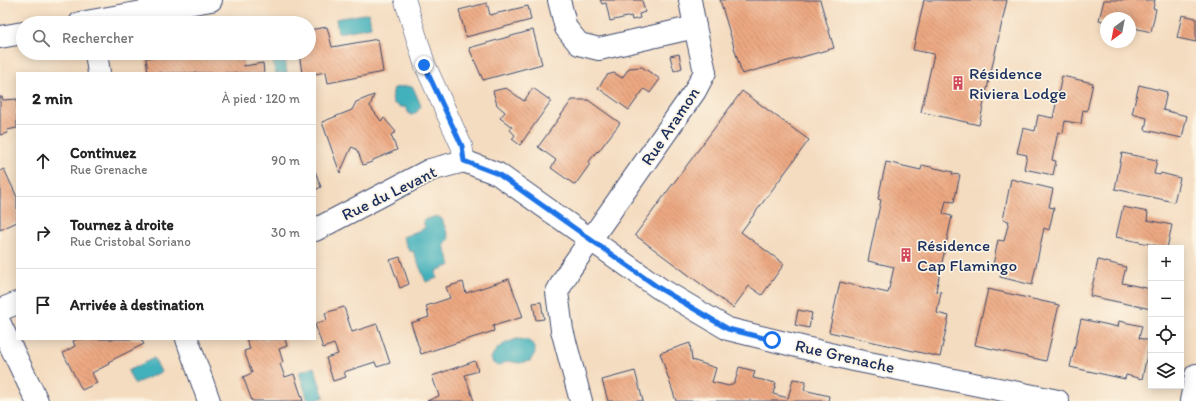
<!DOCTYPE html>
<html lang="fr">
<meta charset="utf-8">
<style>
:root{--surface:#fff;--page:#f2f2f2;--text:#222;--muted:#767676;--line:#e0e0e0}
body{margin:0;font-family:Itim,sans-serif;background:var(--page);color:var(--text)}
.controls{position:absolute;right:12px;bottom:12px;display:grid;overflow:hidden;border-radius:0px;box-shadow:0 2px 10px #0003}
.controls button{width:36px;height:36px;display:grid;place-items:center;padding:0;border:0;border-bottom:1px solid var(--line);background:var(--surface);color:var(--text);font:20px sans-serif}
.compass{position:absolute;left:1100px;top:12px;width:36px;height:36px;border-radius:50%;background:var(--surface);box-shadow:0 2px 10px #0003;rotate:212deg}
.stop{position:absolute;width:12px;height:12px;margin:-9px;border:3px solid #1a73e8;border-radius:50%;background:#fff}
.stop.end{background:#1a73e8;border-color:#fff;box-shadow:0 1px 4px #0008}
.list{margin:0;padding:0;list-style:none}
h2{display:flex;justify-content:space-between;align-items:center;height:52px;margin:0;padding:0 16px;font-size:17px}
h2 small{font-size:13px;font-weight:400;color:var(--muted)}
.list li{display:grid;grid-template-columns:26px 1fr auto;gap:12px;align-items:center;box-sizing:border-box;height:72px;padding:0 16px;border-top:1px solid var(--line)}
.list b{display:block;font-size:15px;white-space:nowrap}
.list p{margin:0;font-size:13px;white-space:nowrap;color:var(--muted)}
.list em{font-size:13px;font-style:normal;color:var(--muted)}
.icon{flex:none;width:22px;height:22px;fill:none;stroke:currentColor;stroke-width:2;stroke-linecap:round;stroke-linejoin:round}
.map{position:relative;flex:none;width:1196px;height:401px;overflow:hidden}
.search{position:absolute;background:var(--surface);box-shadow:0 2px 10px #0003;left:16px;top:16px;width:300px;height:44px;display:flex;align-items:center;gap:10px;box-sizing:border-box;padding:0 14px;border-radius:22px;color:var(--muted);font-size:15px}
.panel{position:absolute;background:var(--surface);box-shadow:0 2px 10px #0003;left:16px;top:72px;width:300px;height:268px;border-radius:0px}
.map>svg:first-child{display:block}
.water{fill:#42b1bb;stroke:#2e708c}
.building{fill:url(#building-back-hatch)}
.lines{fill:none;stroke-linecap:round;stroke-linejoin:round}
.pedestrian-casing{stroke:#3c496d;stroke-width:22}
.minor-casing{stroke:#3c496d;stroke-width:24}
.pedestrian{stroke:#fff;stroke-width:21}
.minor{stroke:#fff;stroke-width:22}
.route{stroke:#1a73e8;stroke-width:5}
.labels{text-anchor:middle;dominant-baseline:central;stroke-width:3.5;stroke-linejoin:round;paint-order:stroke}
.poi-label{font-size:17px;fill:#1b2f5e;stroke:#fcf5e5;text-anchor:start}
.street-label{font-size:17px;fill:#1b2f5e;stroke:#fcf5e5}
</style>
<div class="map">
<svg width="1196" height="401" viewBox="0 0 1196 401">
<defs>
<pattern id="building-back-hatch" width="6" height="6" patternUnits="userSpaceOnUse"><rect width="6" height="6" fill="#eda881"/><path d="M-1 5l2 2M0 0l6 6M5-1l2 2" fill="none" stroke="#bf896d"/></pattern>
</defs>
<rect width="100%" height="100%" fill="#fcf5e5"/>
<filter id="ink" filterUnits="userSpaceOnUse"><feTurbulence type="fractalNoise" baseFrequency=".025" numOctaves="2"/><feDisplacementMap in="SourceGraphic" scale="8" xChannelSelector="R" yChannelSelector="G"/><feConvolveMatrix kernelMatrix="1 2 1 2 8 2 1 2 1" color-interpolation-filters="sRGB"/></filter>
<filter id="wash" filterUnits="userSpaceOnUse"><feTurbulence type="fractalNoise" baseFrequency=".012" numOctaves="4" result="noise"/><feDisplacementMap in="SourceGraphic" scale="16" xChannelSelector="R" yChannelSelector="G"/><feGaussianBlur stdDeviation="0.9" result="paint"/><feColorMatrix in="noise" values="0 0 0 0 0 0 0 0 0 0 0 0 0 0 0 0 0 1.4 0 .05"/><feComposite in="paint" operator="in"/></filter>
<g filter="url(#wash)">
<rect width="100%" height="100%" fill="#f4dcc0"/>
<g class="water">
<path d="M 369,13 L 371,27 L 338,33 L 336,19 Z"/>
<path d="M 284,53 L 287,73 L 275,73 L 272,56 Z"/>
<path d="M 407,86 L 413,87 L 421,106 C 418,110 416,115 410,115 L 405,107 L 401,107 L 393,103 C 392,97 392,94 394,88 Z"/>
<path d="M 437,216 L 442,219 L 449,238 L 444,245 L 451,265 L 436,271 L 437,278 L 426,282 L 413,251 L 409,251 L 403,237 L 425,228 L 423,220 Z"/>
<path d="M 517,339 L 527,340 L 534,345 L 535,353 L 530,361 L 519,363 L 508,361 L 498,366 L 493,363 L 491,358 C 497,346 505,343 517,339 Z"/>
<path d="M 154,358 L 161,372 L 134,384 L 128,371 Z"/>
<path d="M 314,367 L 324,397 L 313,401 L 308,401 L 299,372 Z"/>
</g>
<g id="blocks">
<g class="building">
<path d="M 600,0 L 642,0 L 645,12 L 639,14 L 640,18 L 632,20 L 631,16 L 610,21 L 606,3 L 602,4 Z"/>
<path d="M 720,0 L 820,0 L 834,48 L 742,74 Z"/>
<path d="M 924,0 L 1007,0 L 979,125 L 921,112 L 934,54 L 913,50 Z"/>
<path d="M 1104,0 L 1155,0 L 1153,8 L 1156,9 L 1151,32 L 1130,27 L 1130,18 L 1106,18 L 1106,22 L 1099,20 Z"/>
<path d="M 487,3 L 490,15 L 528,6 L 531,20 L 466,37 L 459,10 Z"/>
<path d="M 1182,15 L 1196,18 L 1196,42 L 1177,38 Z"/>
<path d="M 327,27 L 332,47 L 378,39 L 383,72 L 328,83 L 326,72 L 315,74 L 315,73 L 302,73 L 299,53 L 309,53 L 309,30 Z"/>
<path d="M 533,30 L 542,64 L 483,80 L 469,48 Z"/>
<path d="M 185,53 L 204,53 L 205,56 L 217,55 L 218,53 L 242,53 L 244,66 L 263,63 L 264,73 L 148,73 L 146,58 L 168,55 L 168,59 L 186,56 Z"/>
<path d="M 679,54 L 682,68 L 674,71 L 670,56 Z"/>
<path d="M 642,67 L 660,79 L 650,93 L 644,89 L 629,110 L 598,88 L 607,75 L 614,73 L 622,78 L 629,68 Z"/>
<path d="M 1062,76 L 1093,83 L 1087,111 L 1083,110 L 1081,124 L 1065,121 L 1063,133 L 1058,132 L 1052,160 L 1056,161 L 1053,175 L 1024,169 L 1027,155 L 1017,153 L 1023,128 L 1035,131 L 1038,115 L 1053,118 Z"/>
<path d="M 1139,85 L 1167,92 L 1163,110 L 1187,116 L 1182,138 L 1145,130 L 1147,118 L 1132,114 Z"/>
<path d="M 506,88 L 524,101 L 533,88 L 551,101 L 520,145 L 512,139 L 515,135 L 510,130 L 512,127 L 500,118 L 505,112 L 497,105 L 493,91 Z"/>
<path d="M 742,91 L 809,140 L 741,232 L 784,264 L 762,295 L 749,286 L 733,308 L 635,235 Z"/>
<path d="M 374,95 L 370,106 L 381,121 L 384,118 L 396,132 L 391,135 L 397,150 L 373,160 L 372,162 L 363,165 L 359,154 L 356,149 L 352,147 L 351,148 L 340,173 L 322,122 L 352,110 L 356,102 Z"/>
<path d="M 0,97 L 2,97 L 3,100 L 17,99 L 17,128 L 7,130 L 8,133 L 0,135 Z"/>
<path d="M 572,100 L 588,100 L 620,123 L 598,152 L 597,151 L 588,163 L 590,164 L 575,185 L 551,168 L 556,160 L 538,147 Z"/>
<path d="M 1122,153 L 1157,160 L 1154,174 L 1160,175 L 1161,173 L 1180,178 L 1174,202 L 1115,189 Z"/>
<path d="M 886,162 L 921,170 L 922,165 L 953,172 L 952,174 L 960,175 L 954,202 L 946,201 L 943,214 L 952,216 L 936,291 L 941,292 L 937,313 L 949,316 L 940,357 L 829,332 L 840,282 L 888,293 L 894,267 L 868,261 L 881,200 L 878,199 Z"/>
<path d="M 4,169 L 17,197 L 17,222 L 0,230 L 0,171 Z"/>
<path d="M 315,171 L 321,187 L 315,190 Z"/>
<path d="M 1011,179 L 1053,189 L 1049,207 L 1054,208 L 1049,230 L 1044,228 L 1032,285 L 1000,277 L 1002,267 L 993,265 L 998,240 L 1004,241 L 1009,221 L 1003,220 Z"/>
<path d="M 1123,207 L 1148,212 L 1147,220 L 1172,225 L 1167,248 L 1116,237 Z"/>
<path d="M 400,257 L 409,284 L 400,288 L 390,260 Z"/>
<path d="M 1098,260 L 1126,267 L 1122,283 L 1151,289 L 1151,309 L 1090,296 Z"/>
<path d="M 509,279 L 523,317 L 493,326 L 494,331 L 421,354 L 411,323 L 429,317 L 426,306 L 450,298 L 446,287 L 463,282 L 466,293 Z"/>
<path d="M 988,289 L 1059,305 L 1046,361 L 975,345 Z"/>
<path d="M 541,302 L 544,319 L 536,320 L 533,303 Z"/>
<path d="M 344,307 L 352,332 L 377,324 L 390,363 L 377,367 L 375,362 L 344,372 L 346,377 L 333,381 L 326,358 L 338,354 L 334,344 L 323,348 L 315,324 L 327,320 L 325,313 Z"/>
<path d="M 798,310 L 812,313 L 809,328 L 795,325 Z"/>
<path d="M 1081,319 L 1118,327 L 1119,321 L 1142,326 L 1139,338 L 1150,341 L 1142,379 L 1126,375 L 1125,379 L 1070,367 Z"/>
<path d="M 77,339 L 141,339 L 144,344 L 108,362 L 109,364 L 92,373 L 97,383 L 82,390 L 63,353 L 75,346 L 73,341 Z"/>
<path d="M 246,339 L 285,339 L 287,346 L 279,349 L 283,362 L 280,364 L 285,377 L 294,374 L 303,401 L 252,401 L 243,377 L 252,373 L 244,351 L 250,349 Z"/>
<path d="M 690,343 L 692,360 L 716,368 L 712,382 L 729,386 L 735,382 L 739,367 L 755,371 L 753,378 L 776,383 L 773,394 L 788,398 L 793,379 L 806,381 L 804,390 L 829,396 L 828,401 L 676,401 L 660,353 Z"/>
<path d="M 475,361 L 478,371 L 465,375 L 474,401 L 427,401 L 439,396 L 432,376 Z"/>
<path d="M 635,371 L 643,401 L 608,401 L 602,380 Z"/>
</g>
</g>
</g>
<g filter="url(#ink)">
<use href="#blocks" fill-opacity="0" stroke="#3c496d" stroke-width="1"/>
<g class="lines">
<defs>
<path id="pedestrian" d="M 405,0 L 425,65 L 462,147 L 464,161"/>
<g id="minor">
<path d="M 559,0 L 566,28 L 579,44 L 599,49 L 695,27"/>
<path d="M 80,23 L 211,0"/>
<path d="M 0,37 L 23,33"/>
<path d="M 96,53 L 99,73"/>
<path d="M 315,230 L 430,170 L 464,161 L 498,174 L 659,288 L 728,329 L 854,360 L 1058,401"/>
<path d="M 0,310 L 17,303"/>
<path d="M 0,324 L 37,401"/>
<path d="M 187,339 L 209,401"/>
<path d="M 581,401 L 562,330 L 557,292 L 570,269 L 695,91 L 705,72 L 695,27 L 690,0"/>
<path d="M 1191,401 L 1196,375"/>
</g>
</defs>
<use href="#pedestrian" class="pedestrian-casing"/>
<use href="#minor" class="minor-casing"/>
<use href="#pedestrian" class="pedestrian"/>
<use href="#minor" class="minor"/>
</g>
</g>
<g class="lines" filter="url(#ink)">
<path class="route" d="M 424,65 L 462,146 L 464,161 L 498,174 L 659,288 L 728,329 L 772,340"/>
</g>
<defs>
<symbol id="building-bare" viewBox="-9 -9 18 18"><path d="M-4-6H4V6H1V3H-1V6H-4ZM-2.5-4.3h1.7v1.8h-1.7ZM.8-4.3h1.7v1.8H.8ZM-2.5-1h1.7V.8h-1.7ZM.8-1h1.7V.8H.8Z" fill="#d1495b" stroke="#fcf5e5" stroke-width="2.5" paint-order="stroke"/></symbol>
</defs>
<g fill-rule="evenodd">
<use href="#building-bare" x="948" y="73" width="20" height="20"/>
<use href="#building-bare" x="896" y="245" width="20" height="20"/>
</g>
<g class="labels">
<g class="poi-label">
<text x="969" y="73">Résidence<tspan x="969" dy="20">Riviera Lodge</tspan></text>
<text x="917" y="245">Résidence<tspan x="917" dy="20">Cap Flamingo</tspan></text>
</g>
<g class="street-label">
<text transform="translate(670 126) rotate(-56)">Rue Aramon</text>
<text transform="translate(389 193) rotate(-26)">Rue du Levant</text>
<text transform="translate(845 356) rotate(13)">Rue Grenache</text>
</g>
</g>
</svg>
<div class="controls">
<button>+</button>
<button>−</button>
<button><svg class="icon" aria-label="locate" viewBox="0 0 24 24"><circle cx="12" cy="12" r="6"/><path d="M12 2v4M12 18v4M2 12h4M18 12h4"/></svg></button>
<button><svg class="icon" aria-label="layers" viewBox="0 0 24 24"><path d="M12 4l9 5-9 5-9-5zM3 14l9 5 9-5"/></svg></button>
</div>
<svg class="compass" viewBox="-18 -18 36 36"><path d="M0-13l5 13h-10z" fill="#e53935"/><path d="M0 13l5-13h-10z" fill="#767676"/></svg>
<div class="stop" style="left:772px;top:340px"></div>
<div class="stop end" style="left:424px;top:65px"></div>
<div class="search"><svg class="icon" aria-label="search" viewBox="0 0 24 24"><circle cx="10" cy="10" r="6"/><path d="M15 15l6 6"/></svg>Rechercher</div>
<section class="panel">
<h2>2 min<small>À pied · 120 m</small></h2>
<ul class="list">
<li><svg class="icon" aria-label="ahead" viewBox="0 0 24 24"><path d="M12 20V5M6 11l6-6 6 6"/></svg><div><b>Continuez</b><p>Rue Grenache</p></div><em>90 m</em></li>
<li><svg class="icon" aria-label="right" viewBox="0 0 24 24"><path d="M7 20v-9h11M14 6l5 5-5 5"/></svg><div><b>Tournez à droite</b><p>Rue Cristobal Soriano</p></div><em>30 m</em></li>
<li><svg class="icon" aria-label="arrive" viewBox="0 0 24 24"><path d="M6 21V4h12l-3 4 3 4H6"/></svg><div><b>Arrivée à destination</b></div></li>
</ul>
</section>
</div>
